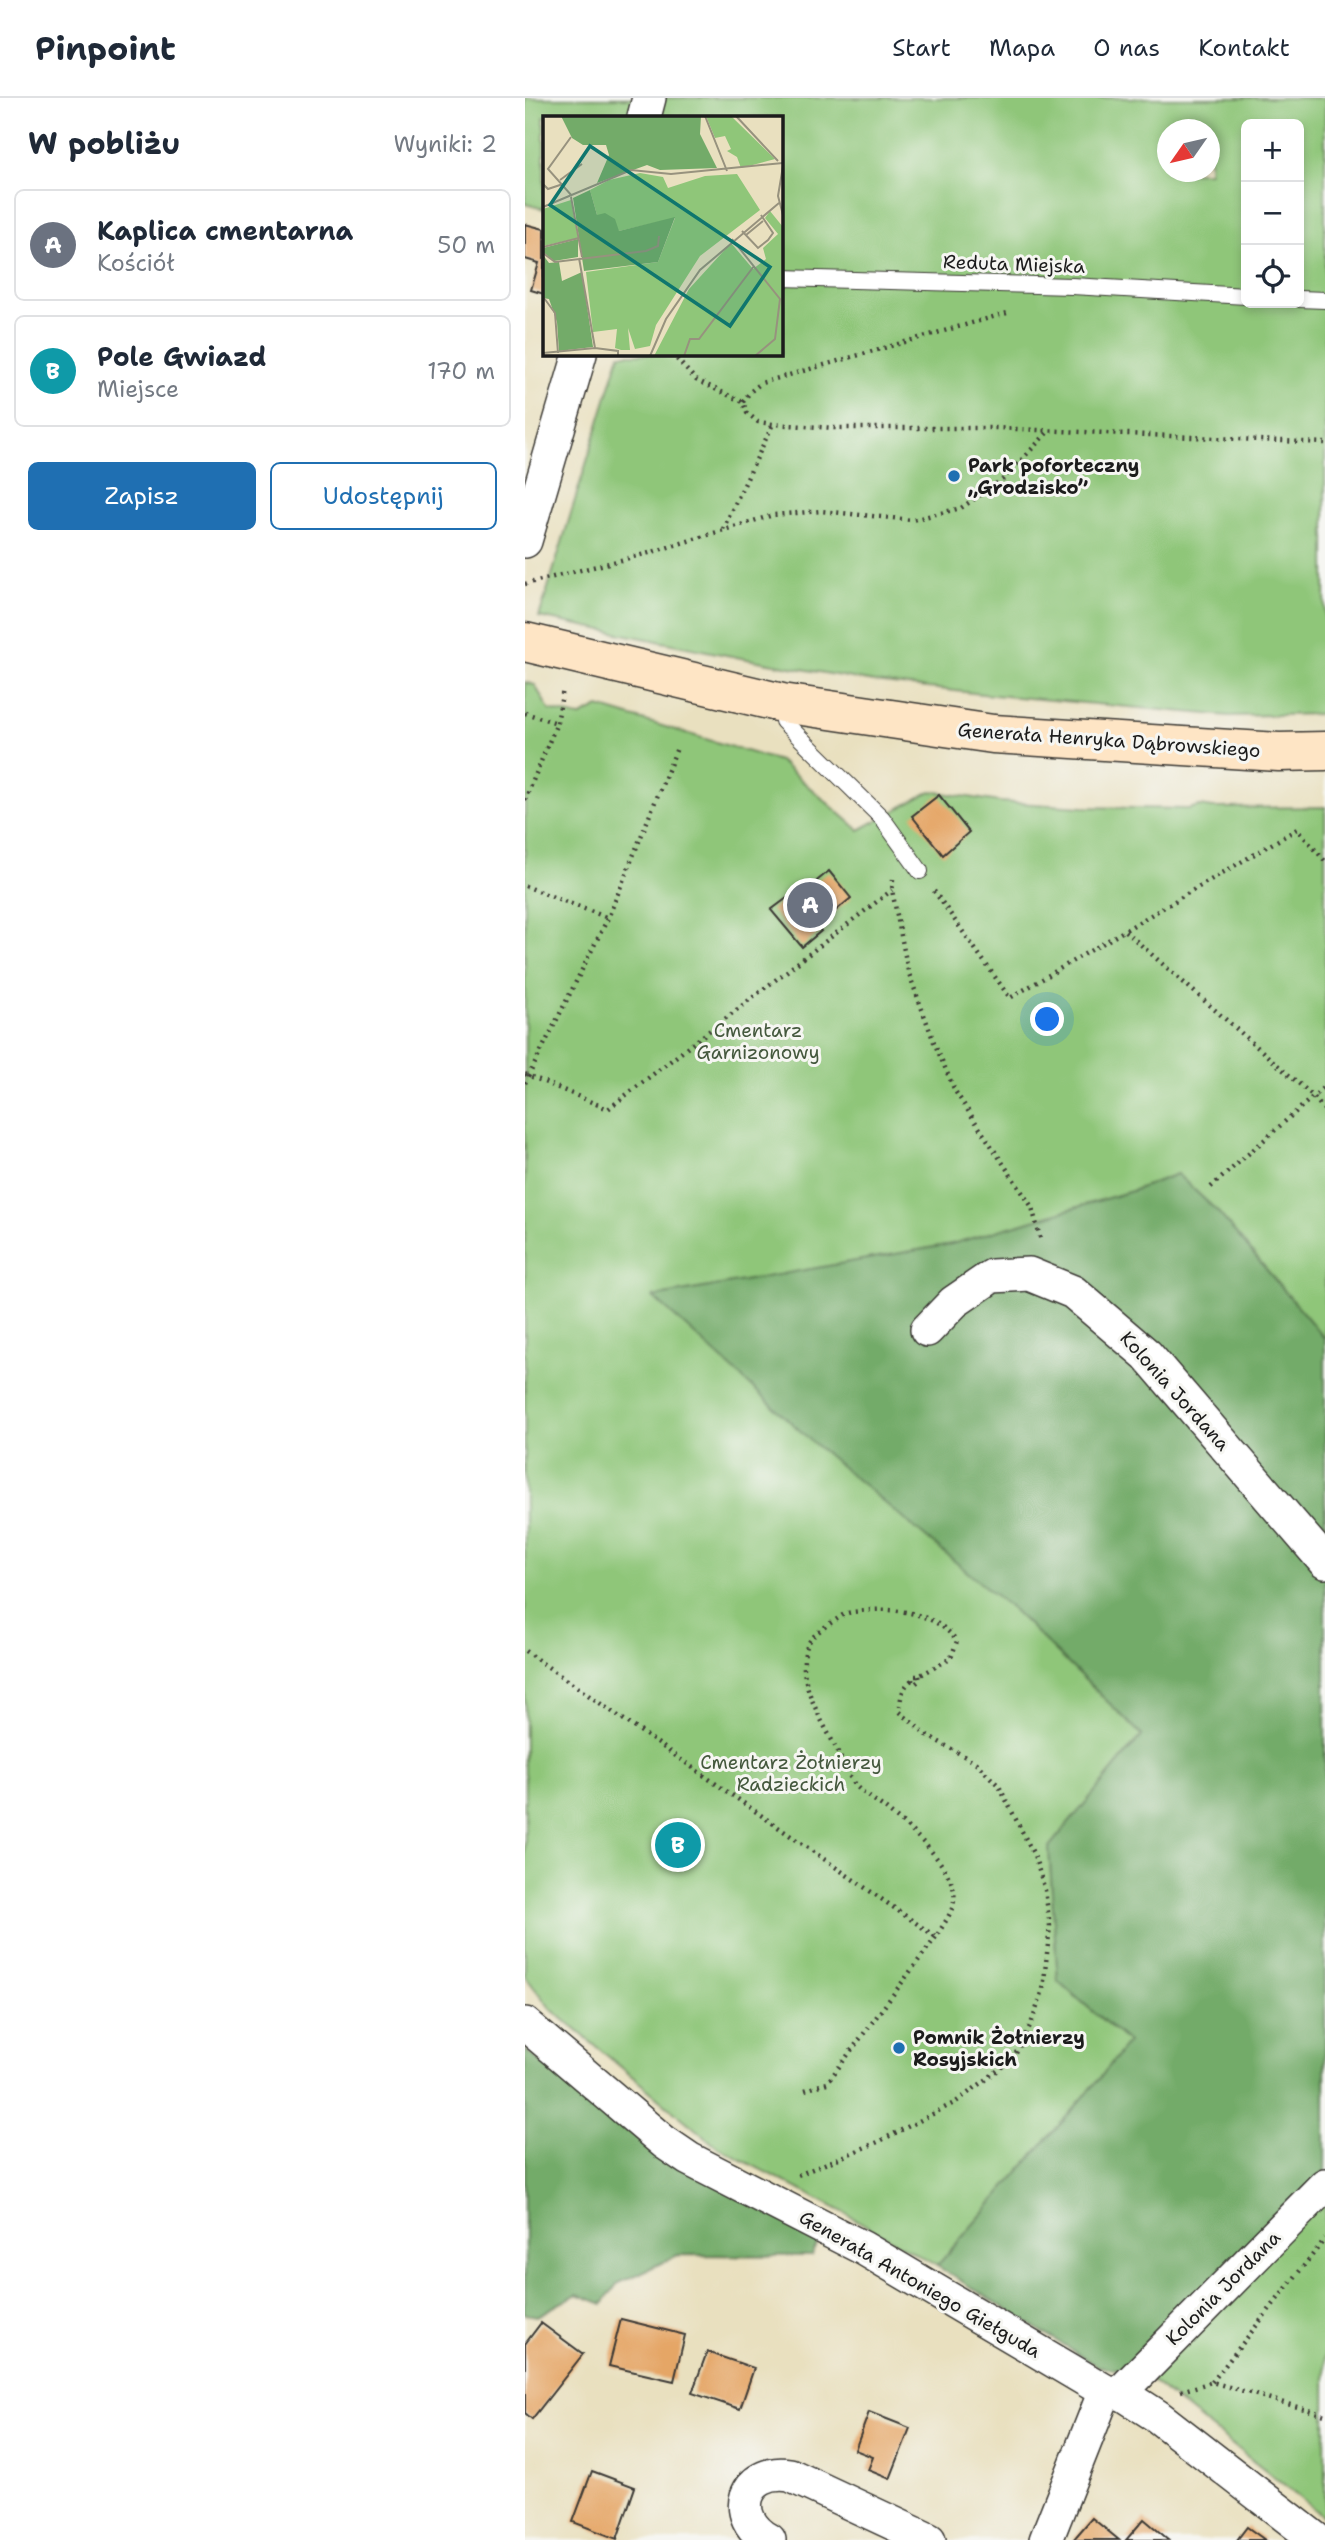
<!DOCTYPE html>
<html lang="pl">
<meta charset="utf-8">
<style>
:root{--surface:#fff;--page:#f2f2f3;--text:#1f2937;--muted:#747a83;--line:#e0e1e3;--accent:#1f6fb2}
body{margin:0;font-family:"Shantell Sans",sans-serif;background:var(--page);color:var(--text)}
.controls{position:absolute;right:21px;top:21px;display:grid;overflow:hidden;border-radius:10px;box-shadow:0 4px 10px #0003}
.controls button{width:63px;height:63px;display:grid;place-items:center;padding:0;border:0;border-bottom:2px solid var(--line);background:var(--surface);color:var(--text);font:35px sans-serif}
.compass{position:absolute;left:632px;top:21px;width:63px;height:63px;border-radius:50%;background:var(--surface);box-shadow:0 4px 10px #0003;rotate:236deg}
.you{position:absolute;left:523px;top:922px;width:24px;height:24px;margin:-18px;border:5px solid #fff;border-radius:50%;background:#1a73e8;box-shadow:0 0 0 10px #1a73e833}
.badge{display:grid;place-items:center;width:46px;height:46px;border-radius:50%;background:var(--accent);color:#fff;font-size:23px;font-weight:700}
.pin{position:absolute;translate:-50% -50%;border:4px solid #fff;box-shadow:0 2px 7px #0006}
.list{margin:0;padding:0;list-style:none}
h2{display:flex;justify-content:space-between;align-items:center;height:91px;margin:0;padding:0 28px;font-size:30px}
h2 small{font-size:23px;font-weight:400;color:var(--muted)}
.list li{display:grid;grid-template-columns:46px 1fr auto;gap:21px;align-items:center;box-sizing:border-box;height:112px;margin:0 14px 14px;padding:0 14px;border:2px solid var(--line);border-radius:10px}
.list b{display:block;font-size:26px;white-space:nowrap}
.list p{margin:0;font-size:23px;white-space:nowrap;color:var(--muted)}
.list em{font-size:23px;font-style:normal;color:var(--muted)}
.actions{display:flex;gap:14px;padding:21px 28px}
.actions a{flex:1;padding:16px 0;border:2px solid var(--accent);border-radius:10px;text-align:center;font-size:24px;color:var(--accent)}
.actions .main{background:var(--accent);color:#fff}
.icon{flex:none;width:38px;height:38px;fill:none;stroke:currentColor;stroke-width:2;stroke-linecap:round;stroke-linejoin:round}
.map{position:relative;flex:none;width:800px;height:2442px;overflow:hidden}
header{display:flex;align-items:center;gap:42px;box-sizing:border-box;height:98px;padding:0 35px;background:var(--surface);border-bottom:2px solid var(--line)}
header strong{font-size:33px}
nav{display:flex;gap:38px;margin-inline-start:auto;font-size:24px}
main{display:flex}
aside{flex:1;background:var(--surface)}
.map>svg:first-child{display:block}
.green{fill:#8fc679;stroke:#56714a;stroke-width:2;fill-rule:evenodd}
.forest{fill:#73ab69;stroke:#486442;stroke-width:2}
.building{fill:#e5a666}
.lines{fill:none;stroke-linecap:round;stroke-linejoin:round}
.lane-casing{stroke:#3b3934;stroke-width:18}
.street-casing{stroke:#3b3934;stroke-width:36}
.secondary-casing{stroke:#3b3934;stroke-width:41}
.path{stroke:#3b3934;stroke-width:4.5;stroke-dasharray:2 5;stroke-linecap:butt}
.lane{stroke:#fff;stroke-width:16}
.street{stroke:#fff;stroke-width:33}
.secondary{stroke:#fee5c5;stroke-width:38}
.poi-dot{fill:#1f6fb2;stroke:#f6f6f2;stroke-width:2.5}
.labels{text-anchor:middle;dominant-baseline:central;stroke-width:6;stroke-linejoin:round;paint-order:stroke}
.street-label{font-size:19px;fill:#1c1c1c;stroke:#f6f6f2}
.poi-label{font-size:19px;font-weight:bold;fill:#1c1c1c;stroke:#f6f6f2;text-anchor:start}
.park-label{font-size:19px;fill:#44583d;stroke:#f6f6f2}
.inset-road{fill:none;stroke:#97927e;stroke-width:2}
.view{fill:#0f766e;fill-opacity:0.15;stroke:#0f766e;stroke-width:3.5}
.inset-edge{fill:none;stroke:#1c1c1c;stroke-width:3.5}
</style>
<header>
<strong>Pinpoint</strong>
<nav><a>Start</a><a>Mapa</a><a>O nas</a><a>Kontakt</a></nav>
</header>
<main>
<aside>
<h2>W pobliżu<small>Wyniki: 2</small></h2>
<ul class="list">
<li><span class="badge" style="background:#6b7280">A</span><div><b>Kaplica cmentarna</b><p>Kościół</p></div><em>50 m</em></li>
<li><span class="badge" style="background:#0f9aa8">B</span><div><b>Pole Gwiazd</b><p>Miejsce</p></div><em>170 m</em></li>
</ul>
<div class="actions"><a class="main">Zapisz</a><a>Udostępnij</a></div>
</aside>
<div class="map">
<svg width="800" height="2442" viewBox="0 0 800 2442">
<rect width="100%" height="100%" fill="#f6f6f2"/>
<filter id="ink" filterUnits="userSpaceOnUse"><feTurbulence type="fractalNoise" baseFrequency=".0143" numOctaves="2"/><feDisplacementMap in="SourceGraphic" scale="14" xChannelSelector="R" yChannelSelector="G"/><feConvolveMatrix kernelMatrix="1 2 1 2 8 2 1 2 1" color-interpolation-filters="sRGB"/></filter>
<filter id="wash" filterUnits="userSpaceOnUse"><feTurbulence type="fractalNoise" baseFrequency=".00686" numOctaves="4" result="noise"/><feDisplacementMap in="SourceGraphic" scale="28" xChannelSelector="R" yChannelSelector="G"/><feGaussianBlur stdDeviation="1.57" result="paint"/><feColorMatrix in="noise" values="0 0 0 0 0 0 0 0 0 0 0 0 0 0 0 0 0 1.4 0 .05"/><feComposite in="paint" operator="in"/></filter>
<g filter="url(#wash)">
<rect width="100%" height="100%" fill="#e9e0bf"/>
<g class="green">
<path d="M 0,0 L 800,0 L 800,616 L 704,618 L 457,596 L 349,584 L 216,560 L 14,519 L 95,256 L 256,256 L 256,19 L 19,19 L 19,111 L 0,106 ZM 721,26 L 774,26 L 774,205 L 721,205 ZM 642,32 L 684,32 L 684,74 L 642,74 Z"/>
<path d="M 0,584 L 10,587 L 24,612 L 54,619 L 74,609 L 254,663 L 334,732 L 406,693 L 475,704 L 558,709 L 663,711 L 675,708 L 688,710 L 800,709 L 800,1241 L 693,1114 L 652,1076 L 607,1093 L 427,1146 L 129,1199 L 489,1513 L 617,1637 L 524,1749 L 533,1883 L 603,1944 L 571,1985 L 412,2168 L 314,2112 L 192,2049 L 26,1911 L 0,1878 Z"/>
<path d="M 800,2097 L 800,2420 L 619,2277 Z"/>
</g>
<g class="forest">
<path d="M 652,1076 L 693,1114 L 800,1241 L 800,2073 L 597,2272 L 572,2268 L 412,2168 L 571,1985 L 603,1944 L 533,1883 L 524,1749 L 617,1637 L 489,1513 L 293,1349 L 128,1199 L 427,1146 L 607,1093 Z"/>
<path d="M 0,1952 L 131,2053 L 295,2140 L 287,2158 L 153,2157 L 92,2186 L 78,2206 L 52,2196 L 12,2218 L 0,2216 Z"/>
</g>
<g id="blocks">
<g class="building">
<path d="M 0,126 L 19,131 L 19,196 L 6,192 L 14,165 L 0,161 Z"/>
<path d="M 414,697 L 444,734 L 418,757 L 387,718 Z"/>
<path d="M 304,773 L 326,800 L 292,828 L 296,833 L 277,849 L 246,812 L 266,797 L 270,801 Z"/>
<path d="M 96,2221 L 160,2237 L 149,2283 L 84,2268 Z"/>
<path d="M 16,2225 L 58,2256 L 7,2321 L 0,2315 L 0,2246 Z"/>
<path d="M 182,2254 L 229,2270 L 215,2311 L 167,2295 Z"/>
<path d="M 344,2314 L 385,2330 L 365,2381 L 343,2372 L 348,2359 L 330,2352 Z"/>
<path d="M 67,2373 L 110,2389 L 92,2441 L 48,2424 Z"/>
<path d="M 567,2420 L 594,2442 L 548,2442 Z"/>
<path d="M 619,2421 L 644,2442 L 601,2442 Z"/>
<path d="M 722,2429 L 740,2442 L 712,2442 Z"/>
</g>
</g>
</g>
<g filter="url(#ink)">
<use href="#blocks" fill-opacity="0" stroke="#3b3934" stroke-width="2"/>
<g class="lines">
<defs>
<g id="lane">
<path d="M 256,180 L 547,188 L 721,198"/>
<path d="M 774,201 L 800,202"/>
<path d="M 257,607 L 258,623 L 357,720 L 395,773"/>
</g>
<g id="street">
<path d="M 119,19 L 124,0"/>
<path d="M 0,443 L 55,256"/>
<path d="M 402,1232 L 429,1204 L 467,1178 L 504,1176 L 548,1194 L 622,1257 L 800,1464"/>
<path d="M 0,1926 L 139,2044 L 164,2061 L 338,2150 L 580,2293 L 598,2296 L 632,2318 L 792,2442"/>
<path d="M 598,2296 L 603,2287 L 800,2087"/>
<path d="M 244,2442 C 203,2419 219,2370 265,2377 L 404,2442"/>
<path d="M 521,2442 L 580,2293"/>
</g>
<path id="secondary" d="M 0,544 L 257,605 L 468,636 L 754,654 L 800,653"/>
</defs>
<use href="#lane" class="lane-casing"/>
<use href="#street" class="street-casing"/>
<use href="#secondary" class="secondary-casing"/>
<g class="path">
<path d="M 147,256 L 171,282 L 218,304 L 222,315 L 233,324 L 248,326 L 310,330 L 470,330 L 800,345"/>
<path d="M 218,304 L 225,294 L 236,285 L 482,215"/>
<path d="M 198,431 L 248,326"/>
<path d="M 0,486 L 124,455 L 248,417 L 296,413 L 387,422 L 436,410 L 478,381 L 524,333"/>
<path d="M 0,615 L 32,625"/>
<path d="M 0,702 L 32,625 L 38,591"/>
<path d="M 368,781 L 367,792 L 383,873 L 409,944 L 430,993 L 507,1109 L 516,1143"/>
<path d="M 0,788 L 83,820"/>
<path d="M 409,793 L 485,900 L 772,731 L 800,763"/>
<path d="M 600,833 L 788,998 L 800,1013"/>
<path d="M 0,976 L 83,1011 L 367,792"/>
<path d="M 0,985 L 83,820 L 152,650"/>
<path d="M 686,1089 L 800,988"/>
<path d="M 0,1553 L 411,1839 C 421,1822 435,1806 427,1786 C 415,1756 385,1731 361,1711 C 351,1703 340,1697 331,1688 C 323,1678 317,1662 311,1650 C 297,1622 268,1579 283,1546 C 289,1534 305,1526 315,1519 C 321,1514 328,1514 335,1513 C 369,1509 410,1514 432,1543 L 426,1560 L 394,1578 L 389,1578 L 387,1582 L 390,1586 L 395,1582 L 394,1578"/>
<path d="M 280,1992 L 302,1985 L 411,1839"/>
<path d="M 273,2077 L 353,2044 L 431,2004 L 462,1981 L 489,1959 L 506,1926 L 518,1892 L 525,1828 L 520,1792 L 509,1757 L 474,1688 L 451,1665 L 402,1637 L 375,1614 C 375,1602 376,1590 387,1582"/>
<path d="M 687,2284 L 800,2141"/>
<path d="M 656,2293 L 687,2284 L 800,2317"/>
</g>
<use href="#lane" class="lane"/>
<use href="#street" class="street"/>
<use href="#secondary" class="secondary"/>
</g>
</g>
<g class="poi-dot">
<circle cx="429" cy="378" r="7"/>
<circle cx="374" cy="1950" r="7"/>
</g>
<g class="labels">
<g class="street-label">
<text transform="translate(489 166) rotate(2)">Reduta Miejska</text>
<text transform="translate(584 642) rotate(4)">Generała Henryka Dąbrowskiego</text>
<text transform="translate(650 1293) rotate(48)">Kolonia Jordana</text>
<text transform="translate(395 2186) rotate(30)">Generała Antoniego Giełguda</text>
<text transform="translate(698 2190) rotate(-45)">Kolonia Jordana</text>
</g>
<g class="poi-label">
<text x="443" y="367">Park poforteczny<tspan x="443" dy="22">„Grodzisko”</tspan></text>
<text x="388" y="1939">Pomnik Żołnierzy<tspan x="388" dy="22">Rosyjskich</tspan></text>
</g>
<g class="park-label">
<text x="233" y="932">Cmentarz<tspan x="233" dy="22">Garnizonowy</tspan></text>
<text x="266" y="1664">Cmentarz Żołnierzy<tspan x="266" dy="22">Radzieckich</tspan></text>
</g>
</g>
<g transform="translate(18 18)">
<rect width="240" height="240" fill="#e9e0bf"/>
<path d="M 163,0 L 188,0 L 232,43 L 198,52 L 194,41 L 184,35 L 188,33 L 182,20 L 172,22 ZM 97,57 L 120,61 L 125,72 L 162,60 L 194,58 L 217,94 L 157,140 L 113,209 L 107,230 L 92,233 L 85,212 L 87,234 L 78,234 L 72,232 L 74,213 L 50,216 L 43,156 L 115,146 L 132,102 L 76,115 L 54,99 L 47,74 L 66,64 ZM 28,84 L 35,122 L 0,130 L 0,93 ZM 227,95 L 240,111 L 240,240 L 111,240 L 146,173 L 188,127 L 210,153 L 223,143 L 220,132 L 235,118 L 222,102 Z" fill="#8fc679"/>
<path d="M 18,0 L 158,0 L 157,18 L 174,52 L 117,54 L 104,49 L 54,67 L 66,39 L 63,29 L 40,29 L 29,22 ZM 47,74 L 54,99 L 62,97 L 72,103 L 76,115 L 132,101 L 115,146 L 41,155 L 30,82 ZM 35,123 L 35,141 L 11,145 L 0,136 L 0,132 ZM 0,139 L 6,147 L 16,146 L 19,165 L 39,156 L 50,231 L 16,235 L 14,206 L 6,183 L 0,182 Z" fill="#73ab69"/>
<path class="inset-road" d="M 162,0 L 184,55M 193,0 L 235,45M 28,21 L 5,53 L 29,80M 240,50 L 235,80 L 240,99M 17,64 L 39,48 L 21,61M 0,68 L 5,73 L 20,68M 28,81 L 39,141M 0,91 L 88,54 L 128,58 L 240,47M 199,115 L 215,132 L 225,124 L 230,117 L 218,99M 203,119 L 220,105M 189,123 L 237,183 L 232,223 L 212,240M 0,131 L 36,122M 0,137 L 12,146 L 103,135 L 115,130 L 116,120M 36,142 L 52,232M 1,182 L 12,197 L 15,237M 0,237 L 52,232 L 75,235 L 75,240M 107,240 L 123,203 L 157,154 L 236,87M 141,240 L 147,223 L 156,223 L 211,150"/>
<path class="view" d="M 47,30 L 227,151 L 187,210 L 7,89 Z"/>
<rect width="240" height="240" class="inset-edge"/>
</g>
</svg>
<div class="controls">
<button>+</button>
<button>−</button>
<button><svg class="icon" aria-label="locate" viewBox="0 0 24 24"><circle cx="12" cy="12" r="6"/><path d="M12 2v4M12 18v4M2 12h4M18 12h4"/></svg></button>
</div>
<svg class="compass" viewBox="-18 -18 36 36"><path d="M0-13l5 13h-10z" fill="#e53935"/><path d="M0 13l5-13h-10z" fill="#747a83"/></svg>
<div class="you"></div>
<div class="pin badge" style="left:285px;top:807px;background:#6b7280">A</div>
<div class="pin badge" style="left:153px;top:1747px;background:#0f9aa8">B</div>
</div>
</main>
